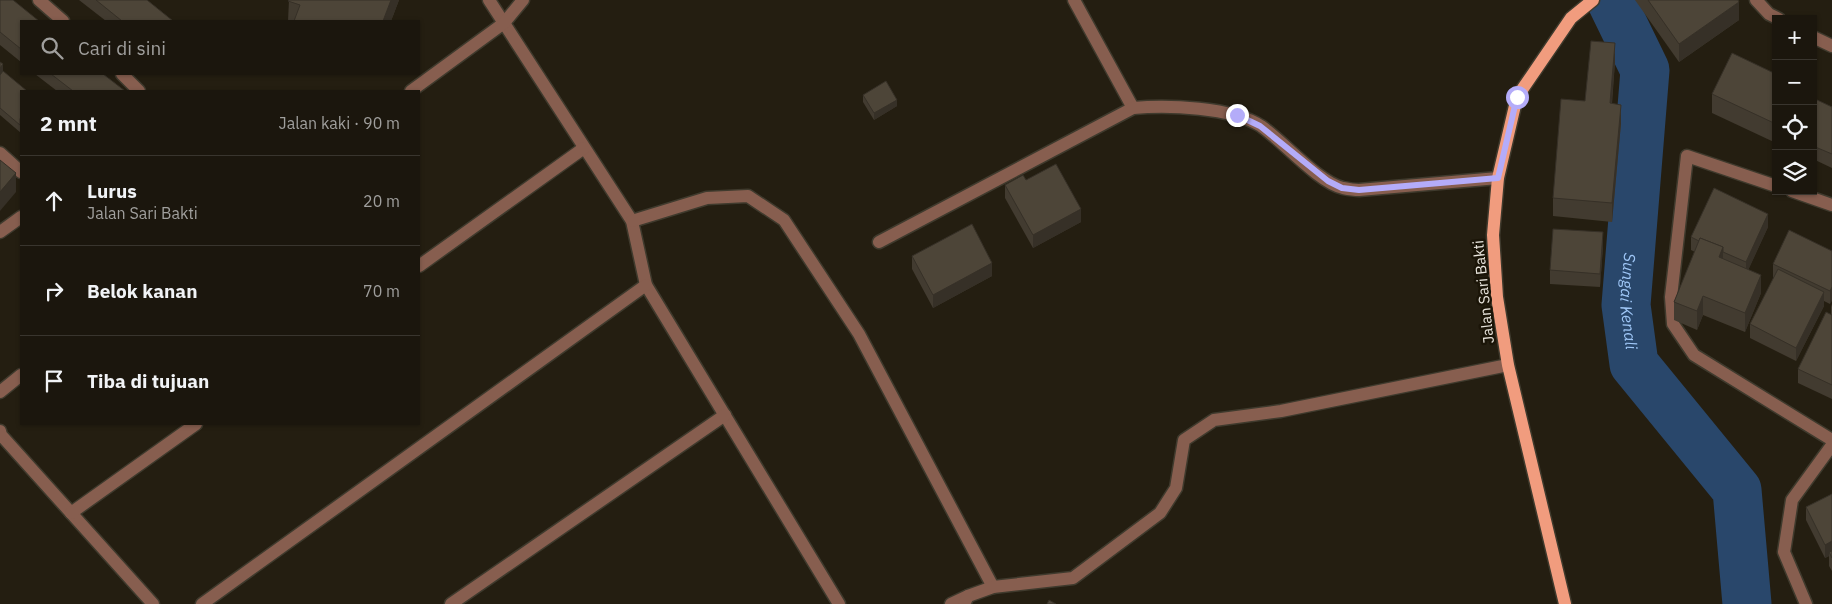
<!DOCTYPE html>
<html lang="id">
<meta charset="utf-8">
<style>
:root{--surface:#1b160d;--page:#28231b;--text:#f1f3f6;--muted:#a09f9d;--line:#39352e}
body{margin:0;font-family:"IBM Plex Sans",sans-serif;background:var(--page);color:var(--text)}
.controls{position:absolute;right:15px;top:15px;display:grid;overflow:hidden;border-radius:0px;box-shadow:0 1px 4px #0004}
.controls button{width:45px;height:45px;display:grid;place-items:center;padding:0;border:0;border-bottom:1px solid var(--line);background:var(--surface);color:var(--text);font:25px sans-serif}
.stop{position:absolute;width:15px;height:15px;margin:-11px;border:4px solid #b4acf9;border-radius:50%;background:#fff}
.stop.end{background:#b4acf9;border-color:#fff;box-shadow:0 1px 5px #0008}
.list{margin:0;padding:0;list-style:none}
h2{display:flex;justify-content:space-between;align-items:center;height:65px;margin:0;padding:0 20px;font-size:21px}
h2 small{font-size:16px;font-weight:400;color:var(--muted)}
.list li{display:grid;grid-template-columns:32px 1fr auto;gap:15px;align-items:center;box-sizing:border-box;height:90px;padding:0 20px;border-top:1px solid var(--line)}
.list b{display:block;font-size:19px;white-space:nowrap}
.list p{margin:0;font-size:16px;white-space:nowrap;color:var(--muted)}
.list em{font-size:16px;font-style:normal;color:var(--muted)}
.icon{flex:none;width:28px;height:28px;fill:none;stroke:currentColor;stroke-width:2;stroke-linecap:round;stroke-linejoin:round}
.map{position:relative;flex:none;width:1832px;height:604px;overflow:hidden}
.search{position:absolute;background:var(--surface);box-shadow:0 1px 4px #0004;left:20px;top:20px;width:400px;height:55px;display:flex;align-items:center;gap:12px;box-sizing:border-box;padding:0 18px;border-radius:0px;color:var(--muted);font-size:19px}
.panel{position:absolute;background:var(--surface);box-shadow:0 1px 4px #0004;left:20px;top:90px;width:400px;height:335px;border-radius:0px}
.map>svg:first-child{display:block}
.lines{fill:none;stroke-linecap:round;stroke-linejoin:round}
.river{stroke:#29476b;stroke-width:49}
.minor-casing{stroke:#3f3a2d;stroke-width:15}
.major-casing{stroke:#3f3a2d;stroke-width:15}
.minor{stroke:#875e4f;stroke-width:12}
.major{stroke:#f19c7e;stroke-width:12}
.wall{fill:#423b30}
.shaded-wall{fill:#363027}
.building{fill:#4d4538;stroke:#363027}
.route{stroke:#b4acf9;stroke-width:6}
.labels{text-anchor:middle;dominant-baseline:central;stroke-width:5;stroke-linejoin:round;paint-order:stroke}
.street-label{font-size:15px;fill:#e7e3db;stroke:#1b1508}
.water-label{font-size:16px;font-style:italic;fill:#9ec6f6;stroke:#1b1508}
</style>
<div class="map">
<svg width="1832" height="604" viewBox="0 0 1832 604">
<rect width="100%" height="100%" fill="#241e11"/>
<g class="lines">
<path class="river" id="s1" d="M 1611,0 L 1645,70 L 1626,305 L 1634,364 L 1737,490 L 1747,604"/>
<defs>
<g id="minor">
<path d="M 39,0 L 63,21"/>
<path d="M 489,0 L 632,221 L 646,285 L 839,604"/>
<path d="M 1074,0 L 1133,108"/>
<path d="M 1756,0 L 1769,14 L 1779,19"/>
<path d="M 1813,37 L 1832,46"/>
<path d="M 122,74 L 139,91"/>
<path d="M 411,91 L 504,23 L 523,0"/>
<path d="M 0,153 L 21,172"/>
<path d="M 1776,186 L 1687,156 L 1671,297 L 1673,324 L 1694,355 L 1832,440"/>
<path d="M 1792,191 L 1832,205"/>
<path d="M 632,221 L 707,198 L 748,196 L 784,220 L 859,334 L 993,587"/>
<path d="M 0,232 L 21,217"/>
<path d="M 879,242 L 1133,108 C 1168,105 1231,107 1261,126 C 1284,142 1318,182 1343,188 C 1348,189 1354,190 1359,190 L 1498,178"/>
<path d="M 419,266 L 584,148"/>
<path d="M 0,392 L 21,375"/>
<path d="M 0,431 L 1,435 L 153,604"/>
<path d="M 71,513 L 196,424"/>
<path d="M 202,604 L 646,285"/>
<path d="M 451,604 L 725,415"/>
<path d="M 951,604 L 968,596"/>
<path d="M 964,604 L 968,596 L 993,587 L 1073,578 L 1160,513 L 1176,488 L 1184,440 L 1214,420 L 1281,411 L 1508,365"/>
<path d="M 1806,604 L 1784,552 L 1792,500 L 1832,445"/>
</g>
<path id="major" d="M 1565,604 L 1508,365 L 1497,297 L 1493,235 L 1498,178 L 1517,97 L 1571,18 L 1593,0"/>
</defs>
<use href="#minor" class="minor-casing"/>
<use href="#major" class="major-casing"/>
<use href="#minor" class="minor"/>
<use href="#major" class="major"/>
</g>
<g class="wall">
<path d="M 0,0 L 21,21 L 21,62 L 0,45 Z"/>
<path d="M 79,0 L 147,0 L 173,21 L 106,21 Z"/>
<path d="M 289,0 L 399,0 L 391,21 L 288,21 Z"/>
<path d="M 1635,0 L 1738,0 L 1739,20 L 1679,62 Z"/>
<path d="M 0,62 L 3,71 L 21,91 L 21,133 L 0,115 Z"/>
<path d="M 1615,62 L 1612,104 L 1621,123 L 1612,222 L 1553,216 L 1553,198 L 1585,101 Z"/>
<path d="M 35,74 L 103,74 L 125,91 L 57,91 Z"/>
<path d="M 1776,74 L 1776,143 L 1712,113 L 1712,94 Z"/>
<path d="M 863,95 L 897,106 L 874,120 L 863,102 Z"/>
<path d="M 1813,98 L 1832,107 L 1832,168 L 1813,159 Z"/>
<path d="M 1026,180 L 1081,222 L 1033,248 L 1005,198 L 1005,185 Z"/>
<path d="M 1768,227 L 1748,270 L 1761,293 L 1745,332 L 1703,315 L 1697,330 L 1674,320 L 1674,302 L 1695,252 L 1691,250 L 1691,237 Z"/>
<path d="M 1603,246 L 1600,287 L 1550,284 L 1550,270 Z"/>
<path d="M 1832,251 L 1830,304 L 1824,301 L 1824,306 L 1796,361 L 1750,338 L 1750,324 L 1774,277 L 1773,277 L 1773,264 Z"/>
<path d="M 912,256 L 992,276 L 933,308 L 912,269 Z"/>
<path d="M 1832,304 L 1832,399 L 1798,383 L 1798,369 L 1831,314 L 1831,307 Z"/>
<path d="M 1832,494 L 1832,571 L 1829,566 L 1829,556 L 1825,558 L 1806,520 L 1806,507 Z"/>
</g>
<g class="shaded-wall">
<path d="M 391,0 L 399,0 L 391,21 L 383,21 Z"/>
<path d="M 1739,2 L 1739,20 L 1679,62 L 1679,44 Z"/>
<path d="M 1615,43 L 1615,62 L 1610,122 L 1610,103 Z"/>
<path d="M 3,64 L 3,78 L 0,82 L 0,68 Z"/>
<path d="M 897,100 L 897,106 L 874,120 L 874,113 Z"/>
<path d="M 1621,105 L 1621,123 L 1612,222 L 1612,203 Z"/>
<path d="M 16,173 L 16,192 L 0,211 L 0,192 Z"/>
<path d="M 1081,209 L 1081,222 L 1033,248 L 1033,235 Z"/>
<path d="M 1768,214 L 1768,227 L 1746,275 L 1746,262 Z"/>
<path d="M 1603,232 L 1603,246 L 1600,287 L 1600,274 Z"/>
<path d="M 1723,247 L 1723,266 L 1719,257 Z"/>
<path d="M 992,263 L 992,276 L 933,308 L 933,295 Z"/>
<path d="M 1761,275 L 1761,293 L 1745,332 L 1745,313 Z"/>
<path d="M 1832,287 L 1832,301 L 1830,304 L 1830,291 Z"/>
<path d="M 1824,292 L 1824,306 L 1796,361 L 1796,348 Z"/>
<path d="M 1703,296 L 1703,315 L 1697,330 L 1697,311 Z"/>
<path d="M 1832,541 L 1832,554 L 1829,552 L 1829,556 L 1825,558 L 1825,545 Z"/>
</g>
<g class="building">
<path d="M 0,0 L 13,0 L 39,21 L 21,21 L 21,49 L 0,32 Z"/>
<path d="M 96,0 L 147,0 L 173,21 L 122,21 Z"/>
<path d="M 289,0 L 391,0 L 383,21 L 294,21 L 300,5 L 288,1 Z"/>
<path d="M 1648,0 L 1738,0 L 1739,2 L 1679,44 Z"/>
<path d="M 1591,41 L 1615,43 L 1610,103 L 1621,105 L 1612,203 L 1553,198 L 1561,99 L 1585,101 Z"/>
<path d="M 1732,53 L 1776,74 L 1776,124 L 1712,94 Z"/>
<path d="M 0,62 L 3,64 L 0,68 Z"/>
<path d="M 3,71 L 27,91 L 21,91 L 21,117 L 20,119 L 20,125 L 0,108 L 0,75 Z"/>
<path d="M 51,74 L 103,74 L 125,91 L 73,91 Z"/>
<path d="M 886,81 L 897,100 L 874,113 L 863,95 Z"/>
<path d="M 1813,98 L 1832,107 L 1832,154 L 1813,146 Z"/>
<path d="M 0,160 L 16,173 L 0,192 Z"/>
<path d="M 1056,164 L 1081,209 L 1033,235 L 1005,185 L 1023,175 L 1026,180 Z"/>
<path d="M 1714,188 L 1768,214 L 1746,262 L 1723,252 L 1723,247 L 1700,238 L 1699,241 L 1691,237 Z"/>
<path d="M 972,224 L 992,263 L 933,295 L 912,256 Z"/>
<path d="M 1553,229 L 1603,232 L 1600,274 L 1550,270 Z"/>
<path d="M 1789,230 L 1832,251 L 1832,287 L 1830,291 L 1773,264 Z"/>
<path d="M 1700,238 L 1723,247 L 1719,257 L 1761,275 L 1745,313 L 1703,296 L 1697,311 L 1674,302 Z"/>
<path d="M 1778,269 L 1824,292 L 1796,348 L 1750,324 Z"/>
<path d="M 1826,312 L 1832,315 L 1832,385 L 1798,369 Z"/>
<path d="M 1832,494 L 1832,541 L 1825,545 L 1806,507 Z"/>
<path d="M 1832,551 L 1832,558 L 1829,552 Z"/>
<path d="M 1049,600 L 1056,604 L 1047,604 Z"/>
</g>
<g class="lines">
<path class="route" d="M 1237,115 L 1260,126 L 1328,181 L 1342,188 L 1359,190 L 1498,178 L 1517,97"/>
</g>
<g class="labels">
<g class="street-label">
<text transform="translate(1483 292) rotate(-96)">Jalan Sari Bakti</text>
</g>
<g class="water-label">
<text stroke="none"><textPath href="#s1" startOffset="310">Sungai Kenali</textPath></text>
</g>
</g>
</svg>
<div class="controls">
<button>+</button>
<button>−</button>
<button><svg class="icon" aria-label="locate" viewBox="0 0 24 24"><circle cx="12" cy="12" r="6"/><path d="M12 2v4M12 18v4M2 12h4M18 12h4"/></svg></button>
<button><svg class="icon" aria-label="layers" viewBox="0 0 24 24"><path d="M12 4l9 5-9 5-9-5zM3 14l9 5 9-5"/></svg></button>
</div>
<div class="stop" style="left:1517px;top:97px"></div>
<div class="stop end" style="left:1237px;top:115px"></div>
<div class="search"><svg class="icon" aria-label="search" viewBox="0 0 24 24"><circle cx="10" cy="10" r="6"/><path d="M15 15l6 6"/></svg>Cari di sini</div>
<section class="panel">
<h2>2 mnt<small>Jalan kaki · 90 m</small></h2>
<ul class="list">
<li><svg class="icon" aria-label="ahead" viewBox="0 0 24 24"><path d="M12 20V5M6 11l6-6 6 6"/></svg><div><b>Lurus</b><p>Jalan Sari Bakti</p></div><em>20 m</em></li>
<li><svg class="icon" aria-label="right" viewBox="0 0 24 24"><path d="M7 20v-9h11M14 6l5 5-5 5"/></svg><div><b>Belok kanan</b></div><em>70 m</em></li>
<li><svg class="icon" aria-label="arrive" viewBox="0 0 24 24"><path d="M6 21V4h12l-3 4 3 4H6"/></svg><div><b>Tiba di tujuan</b></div></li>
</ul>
</section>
</div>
